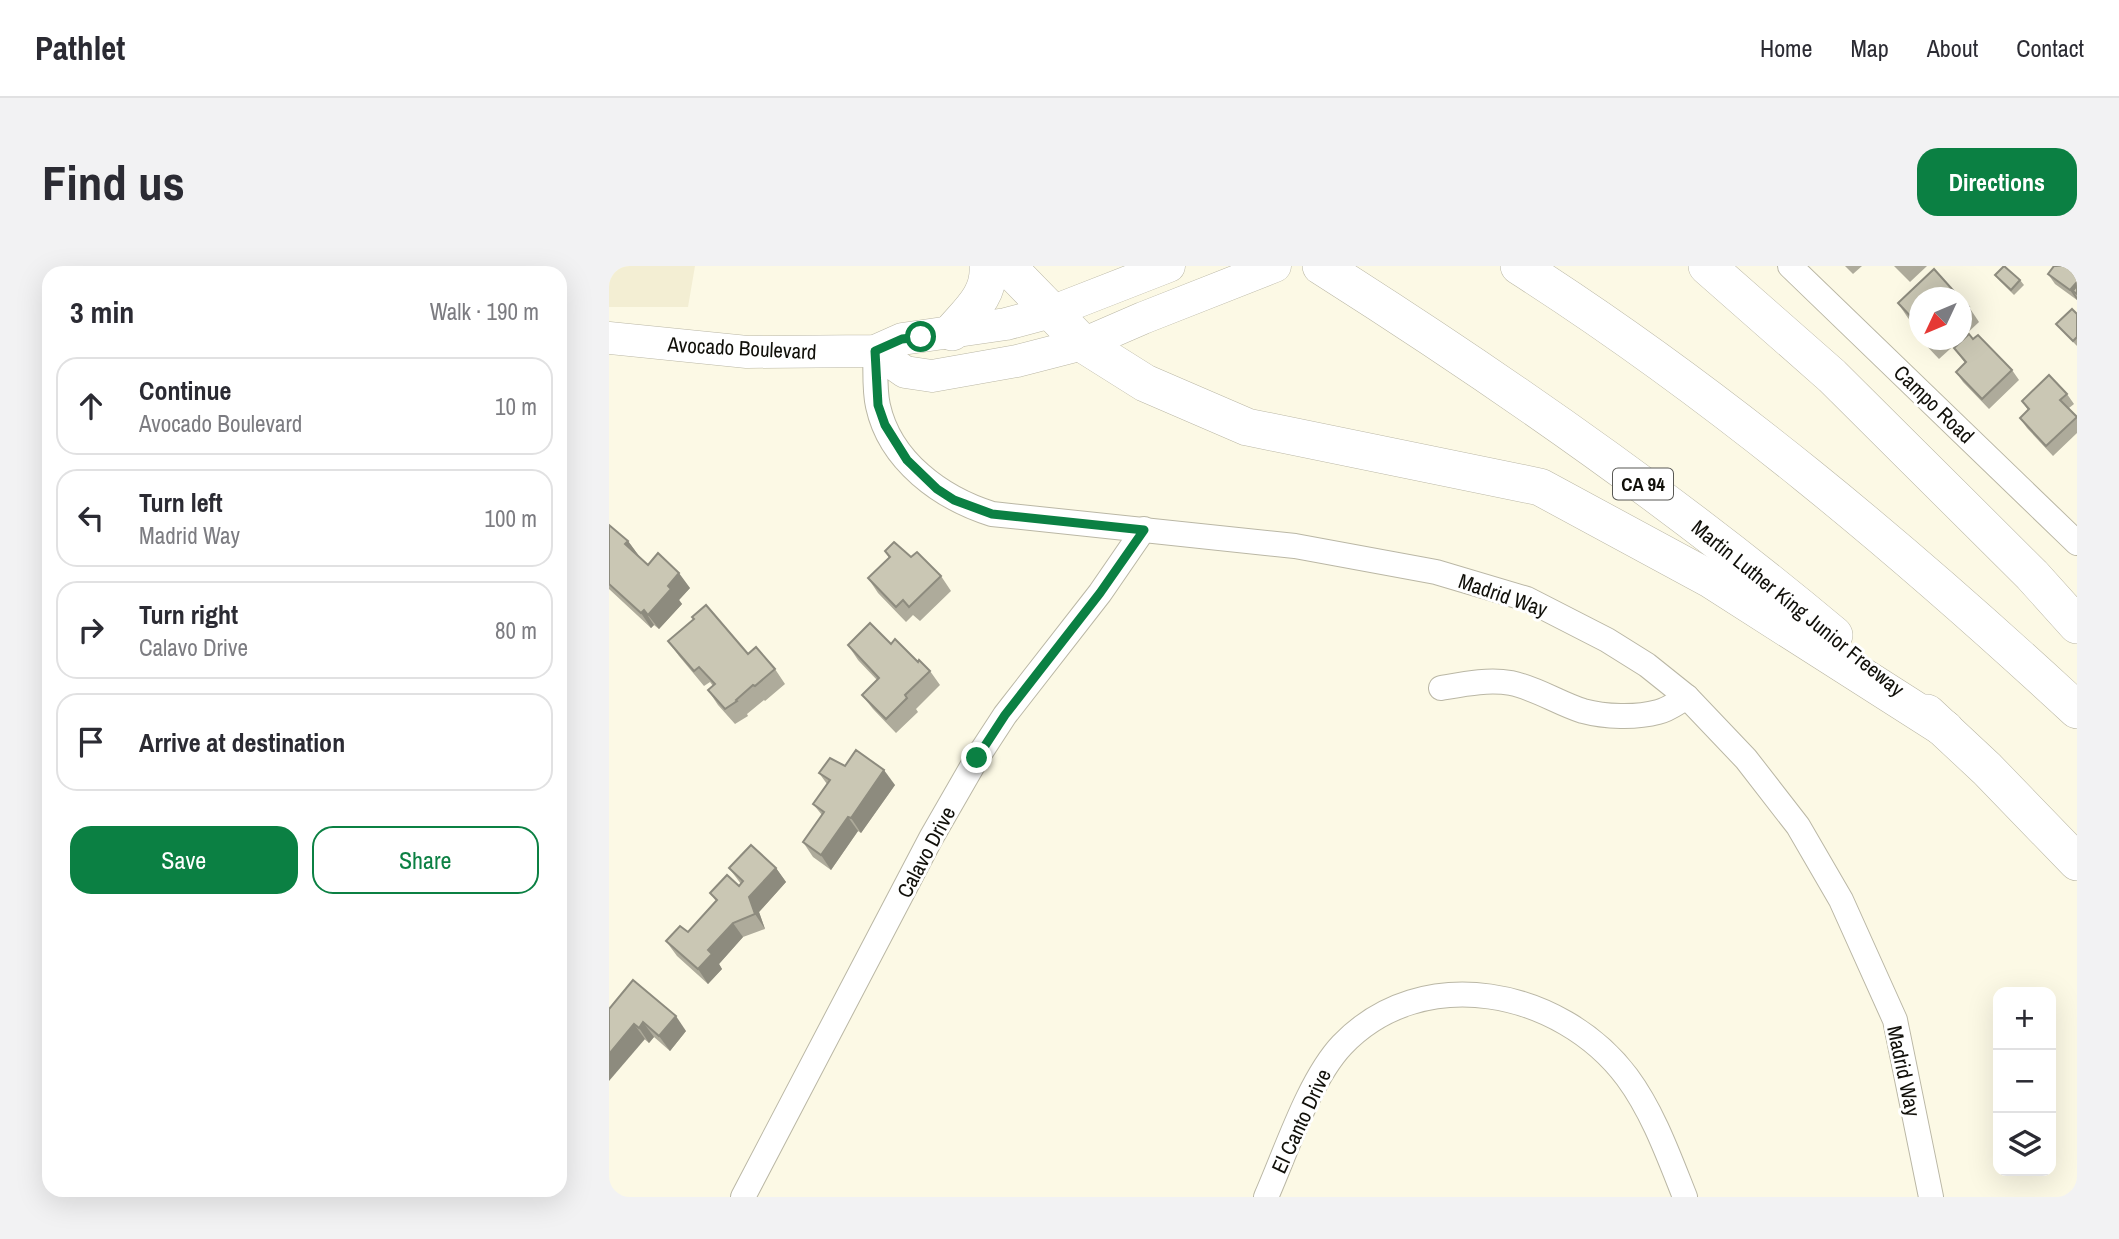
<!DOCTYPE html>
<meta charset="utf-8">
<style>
:root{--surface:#fff;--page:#f2f2f3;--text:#2b2b33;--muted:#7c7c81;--line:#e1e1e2;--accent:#0b8043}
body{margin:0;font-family:"Archivo Narrow",sans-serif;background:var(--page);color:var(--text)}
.controls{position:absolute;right:21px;bottom:21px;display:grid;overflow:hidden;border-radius:14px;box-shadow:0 7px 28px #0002}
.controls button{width:63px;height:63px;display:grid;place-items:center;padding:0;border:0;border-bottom:2px solid var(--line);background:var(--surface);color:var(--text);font:35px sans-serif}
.compass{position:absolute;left:1300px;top:21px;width:63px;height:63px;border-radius:50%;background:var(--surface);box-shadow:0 7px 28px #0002;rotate:226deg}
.stop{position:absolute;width:21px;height:21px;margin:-16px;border:5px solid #0b8043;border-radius:50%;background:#fff}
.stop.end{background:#0b8043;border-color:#fff;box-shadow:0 2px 7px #0008}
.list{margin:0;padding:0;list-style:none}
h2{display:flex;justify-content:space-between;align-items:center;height:91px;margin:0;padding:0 28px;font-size:30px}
h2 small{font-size:23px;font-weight:400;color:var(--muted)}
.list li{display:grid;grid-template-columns:46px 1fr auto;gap:21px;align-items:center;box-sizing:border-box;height:98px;margin:0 14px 14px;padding:0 14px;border:2px solid var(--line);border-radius:21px}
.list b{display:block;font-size:26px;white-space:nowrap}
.list p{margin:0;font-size:23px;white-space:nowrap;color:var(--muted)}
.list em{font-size:23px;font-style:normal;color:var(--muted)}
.actions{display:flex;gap:14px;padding:21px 28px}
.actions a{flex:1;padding:16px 0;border:2px solid var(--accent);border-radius:21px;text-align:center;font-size:24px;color:var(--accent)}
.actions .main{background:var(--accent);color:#fff}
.icon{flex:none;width:38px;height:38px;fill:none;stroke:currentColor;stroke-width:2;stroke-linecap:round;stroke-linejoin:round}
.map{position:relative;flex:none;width:1468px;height:931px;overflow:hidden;border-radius:21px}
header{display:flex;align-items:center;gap:42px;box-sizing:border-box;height:98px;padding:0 35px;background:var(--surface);border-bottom:2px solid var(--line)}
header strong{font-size:33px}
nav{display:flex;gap:38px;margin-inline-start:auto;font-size:24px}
.intro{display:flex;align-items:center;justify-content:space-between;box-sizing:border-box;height:168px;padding:0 42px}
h1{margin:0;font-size:49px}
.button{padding:18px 32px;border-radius:21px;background:var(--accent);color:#fff;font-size:24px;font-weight:700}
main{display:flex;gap:42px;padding:0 42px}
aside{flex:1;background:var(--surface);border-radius:21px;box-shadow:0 7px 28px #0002}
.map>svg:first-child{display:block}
.built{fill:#f3eed3}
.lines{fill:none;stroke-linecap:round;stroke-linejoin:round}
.minor-casing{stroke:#bab7a5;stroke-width:26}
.major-casing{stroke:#bab7a5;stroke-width:33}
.highway-casing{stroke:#bab7a5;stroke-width:38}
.minor{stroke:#fff;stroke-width:24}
.major{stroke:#fff;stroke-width:32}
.highway{stroke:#fff;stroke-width:37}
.wall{fill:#aeab9b}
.shaded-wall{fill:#8d8b7e}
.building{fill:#cac7b4;stroke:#8d8b7e;stroke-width:2}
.route{stroke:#0b8043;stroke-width:9}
.labels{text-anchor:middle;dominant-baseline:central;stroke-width:6;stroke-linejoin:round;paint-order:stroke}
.shield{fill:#fff;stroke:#585854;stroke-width:2}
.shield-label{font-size:19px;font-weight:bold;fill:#11100a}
.street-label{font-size:21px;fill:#11100a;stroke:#fff}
</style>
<header>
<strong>Pathlet</strong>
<nav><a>Home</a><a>Map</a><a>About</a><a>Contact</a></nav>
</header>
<div class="intro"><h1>Find us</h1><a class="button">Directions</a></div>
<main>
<aside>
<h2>3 min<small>Walk · 190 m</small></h2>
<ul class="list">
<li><svg class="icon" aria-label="ahead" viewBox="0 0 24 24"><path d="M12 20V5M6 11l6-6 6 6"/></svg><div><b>Continue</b><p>Avocado Boulevard</p></div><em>10 m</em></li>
<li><svg class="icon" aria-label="left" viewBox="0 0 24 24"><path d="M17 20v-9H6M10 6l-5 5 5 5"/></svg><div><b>Turn left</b><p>Madrid Way</p></div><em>100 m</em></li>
<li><svg class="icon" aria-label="right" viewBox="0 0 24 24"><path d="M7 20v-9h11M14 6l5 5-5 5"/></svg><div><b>Turn right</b><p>Calavo Drive</p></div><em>80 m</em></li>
<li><svg class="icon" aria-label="arrive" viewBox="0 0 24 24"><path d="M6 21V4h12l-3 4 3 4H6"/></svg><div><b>Arrive at destination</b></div></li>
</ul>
<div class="actions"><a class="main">Save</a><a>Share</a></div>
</aside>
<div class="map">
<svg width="1468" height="931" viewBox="0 0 1468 931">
<rect width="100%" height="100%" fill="#fcf9e5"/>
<path class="built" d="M 0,0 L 86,0 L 79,41 L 0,41 Z"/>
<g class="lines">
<defs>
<g id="minor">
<path d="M 1181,0 L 1468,277"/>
<path d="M 266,85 C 267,103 265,123 269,140 C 281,195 332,232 383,248 L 686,280 L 827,306 L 918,333 L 998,374 L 1038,399 L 1078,431 L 1137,493 L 1189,560 L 1232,634 L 1286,754 L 1322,931"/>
<path d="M 832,422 C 855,418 879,413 902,417 C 927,422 949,437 974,445 C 996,451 1027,452 1049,446 C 1059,444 1069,436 1078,431"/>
<path d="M 134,931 L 322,572 L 368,492 L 396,449 L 491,327 L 535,263"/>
<path d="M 657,931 C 677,886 700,814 733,779 C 813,695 952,723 1018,811 C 1044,846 1060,891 1076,931"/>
</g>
<g id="major">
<path d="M 0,72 L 138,86 L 266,85 L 293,73 L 397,58 L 442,46 L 560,0"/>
<path d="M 266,85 L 296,106 L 323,110 L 408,95 L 474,78 L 534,52 L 666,0"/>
</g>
<g id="highway">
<path d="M 398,0 L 474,78 L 536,117 L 638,161 L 931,221 L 1101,313 L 1336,463"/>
<path d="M 712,0 C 890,113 1063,233 1225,369"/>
<path d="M 910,0 C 1110,128 1294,283 1468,444"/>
<path d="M 1098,0 L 1223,110 L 1423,309 L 1468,359"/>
<path d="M 343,66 C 361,45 381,29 379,0"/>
<path d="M 1318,447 L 1378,503 L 1468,596"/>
</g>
</defs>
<use href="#minor" class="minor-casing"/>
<use href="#major" class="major-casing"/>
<use href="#highway" class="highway-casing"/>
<use href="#minor" class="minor"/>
<use href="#major" class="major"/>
<use href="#highway" class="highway"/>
</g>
<g class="wall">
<path d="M 1236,0 L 1253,0 L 1244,8 Z"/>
<path d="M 1285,0 L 1318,0 L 1301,16 Z"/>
<path d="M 1445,0 L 1466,0 L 1468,3 L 1468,34 L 1446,18 L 1439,8 Z"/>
<path d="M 1386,9 L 1411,14 L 1415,19 L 1405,29 L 1390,14 Z"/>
<path d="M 1311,32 L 1311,71 L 1304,61 L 1306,59 L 1299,52 L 1289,37 Z"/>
<path d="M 1353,33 L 1360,41 L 1370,56 L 1353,72 Z"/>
<path d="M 1468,48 L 1468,80 L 1447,58 Z"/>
<path d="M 1364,73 L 1403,104 L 1410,114 L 1380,143 L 1354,116 L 1347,106 L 1356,97 L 1345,82 Z"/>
<path d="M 1312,74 L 1351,74 L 1330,93 Z"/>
<path d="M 1458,128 L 1465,138 L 1460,142 L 1468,151 L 1468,167 L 1444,190 L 1418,162 L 1411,152 L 1419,144 L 1413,135 Z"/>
<path d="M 0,259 L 19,275 L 30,290 L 39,299 L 81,322 L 70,334 L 73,338 L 50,363 L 45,359 L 42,362 L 0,323 Z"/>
<path d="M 276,285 L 302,291 L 332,310 L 342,325 L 311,355 L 304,349 L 297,356 L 269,327 L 259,312 L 280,292 Z"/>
<path d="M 59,375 L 139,388 L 166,403 L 176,418 L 156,435 L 155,434 L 138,448 L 139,450 L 126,458 L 109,439 L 99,424 L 104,420 L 101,416 L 95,420 L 70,390 Z"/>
<path d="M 282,378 L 321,405 L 331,419 L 307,443 L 309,446 L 287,467 L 264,443 L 253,429 L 268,414 L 249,394 L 239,379 Z"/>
<path d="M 236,500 L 286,519 L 252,567 L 249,565 L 222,604 L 204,591 L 194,576 L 213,549 L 204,538 L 218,518 L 210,507 Z"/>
<path d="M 120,602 L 167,602 L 177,616 L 150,646 L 156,663 L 134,671 L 110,698 L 113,703 L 99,718 L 68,690 L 57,675 L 79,666 L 107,635 L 101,627 L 130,620 L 132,618 Z"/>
<path d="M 0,743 L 77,765 L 61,785 L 45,771 L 40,777 Z"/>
</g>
<g class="shaded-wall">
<path d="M 1467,15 L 1468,28 L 1464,25 L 1468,31 L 1468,34 L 1461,24 Z"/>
<path d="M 19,275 L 30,290 L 16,278 Z"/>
<path d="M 70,307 L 81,322 L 70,334 L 73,338 L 50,363 L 39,349 L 59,320 Z"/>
<path d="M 35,344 L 45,359 L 42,362 L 32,347 Z"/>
<path d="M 275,504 L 286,519 L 252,567 L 242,552 Z"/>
<path d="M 239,551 L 249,565 L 222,604 L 212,589 Z"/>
<path d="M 167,602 L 177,616 L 150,646 L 156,663 L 146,648 L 140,631 Z"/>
<path d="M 124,657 L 134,671 L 110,698 L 113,703 L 99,718 L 89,703 L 99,684 Z"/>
<path d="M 67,750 L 77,765 L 61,785 L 50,770 Z"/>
<path d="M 34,756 L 45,771 L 40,777 L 30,762 Z"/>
<path d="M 25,758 L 36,773 L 0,815 L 0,788 Z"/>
</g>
<g class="building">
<path d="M 1395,0 L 1411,14 L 1402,24 L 1386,9 Z"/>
<path d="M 1445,0 L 1465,0 L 1463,2 L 1468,6 L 1468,16 L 1461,24 L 1439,8 Z"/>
<path d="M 1325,3 L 1351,32 L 1311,32 L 1311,69 L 1304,61 L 1308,57 L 1289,37 Z"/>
<path d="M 1468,19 L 1468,28 L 1464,25 Z"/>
<path d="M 1353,33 L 1360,41 L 1353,48 Z"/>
<path d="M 1463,43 L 1468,48 L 1468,71 L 1464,75 L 1447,58 Z"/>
<path d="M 1360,68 L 1364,73 L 1369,69 L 1403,104 L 1373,133 L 1347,106 L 1357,96 L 1345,82 Z"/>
<path d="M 1315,74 L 1325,74 L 1320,79 Z"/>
<path d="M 1440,109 L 1458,128 L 1451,134 L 1468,151 L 1437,180 L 1411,152 L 1420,143 L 1413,135 Z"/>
<path d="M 0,259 L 19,275 L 16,278 L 39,299 L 49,287 L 70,307 L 59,320 L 62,323 L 39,349 L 35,344 L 32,347 L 0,318 Z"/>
<path d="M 285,276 L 302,291 L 308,286 L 332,310 L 300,341 L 294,334 L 287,341 L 259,312 L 281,291 L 276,285 Z"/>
<path d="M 97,339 L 139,388 L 147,381 L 166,403 L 146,420 L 144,419 L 127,434 L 128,435 L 116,443 L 99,424 L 106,418 L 90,401 L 85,405 L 59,375 L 85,353 L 83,351 Z"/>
<path d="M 261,357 L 282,378 L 286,373 L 309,396 L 310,394 L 321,405 L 296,429 L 298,432 L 277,453 L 253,429 L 270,412 L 239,379 Z"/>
<path d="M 247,484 L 275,504 L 242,552 L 239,551 L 212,589 L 194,576 L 215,546 L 204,538 L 221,514 L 210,507 L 221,492 L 236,500 Z"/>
<path d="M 142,579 L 167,602 L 140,631 L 146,648 L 124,657 L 99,684 L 103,688 L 89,703 L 57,675 L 71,660 L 79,666 L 108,634 L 101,627 L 118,609 L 130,620 L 134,615 L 120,602 Z"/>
<path d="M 24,714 L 67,750 L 50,770 L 34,756 L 30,762 L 25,758 L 0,788 L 0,743 Z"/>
</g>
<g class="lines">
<path class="route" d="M 312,71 L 293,73 L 266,85 L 269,139 L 276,159 L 298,194 L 328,223 L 345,234 L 383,248 L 535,264 L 491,327 L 396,449 L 368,492"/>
</g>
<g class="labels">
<rect class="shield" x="1004" y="202.5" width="60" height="31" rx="5"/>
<g class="shield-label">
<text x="1034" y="218">CA 94</text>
</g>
<g class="street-label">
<text transform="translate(133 82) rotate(3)">Avocado Boulevard</text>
<text transform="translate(1325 138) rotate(44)">Campo Road</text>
<text transform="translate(894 329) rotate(19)">Madrid Way</text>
<text transform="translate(1189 342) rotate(39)">Martin Luther King Junior Freeway</text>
<text transform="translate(317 586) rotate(-62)">Calavo Drive</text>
<text transform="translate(1295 805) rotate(78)">Madrid Way</text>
<text transform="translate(692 855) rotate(-65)">El Canto Drive</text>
</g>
</g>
</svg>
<div class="controls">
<button>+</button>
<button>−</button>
<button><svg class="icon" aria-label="layers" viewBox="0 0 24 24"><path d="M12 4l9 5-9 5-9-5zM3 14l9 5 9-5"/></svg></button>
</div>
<svg class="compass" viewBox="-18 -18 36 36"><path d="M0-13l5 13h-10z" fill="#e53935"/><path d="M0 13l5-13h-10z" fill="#7c7c81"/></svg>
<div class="stop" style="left:312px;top:71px"></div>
<div class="stop end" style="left:368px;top:492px"></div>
</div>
</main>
